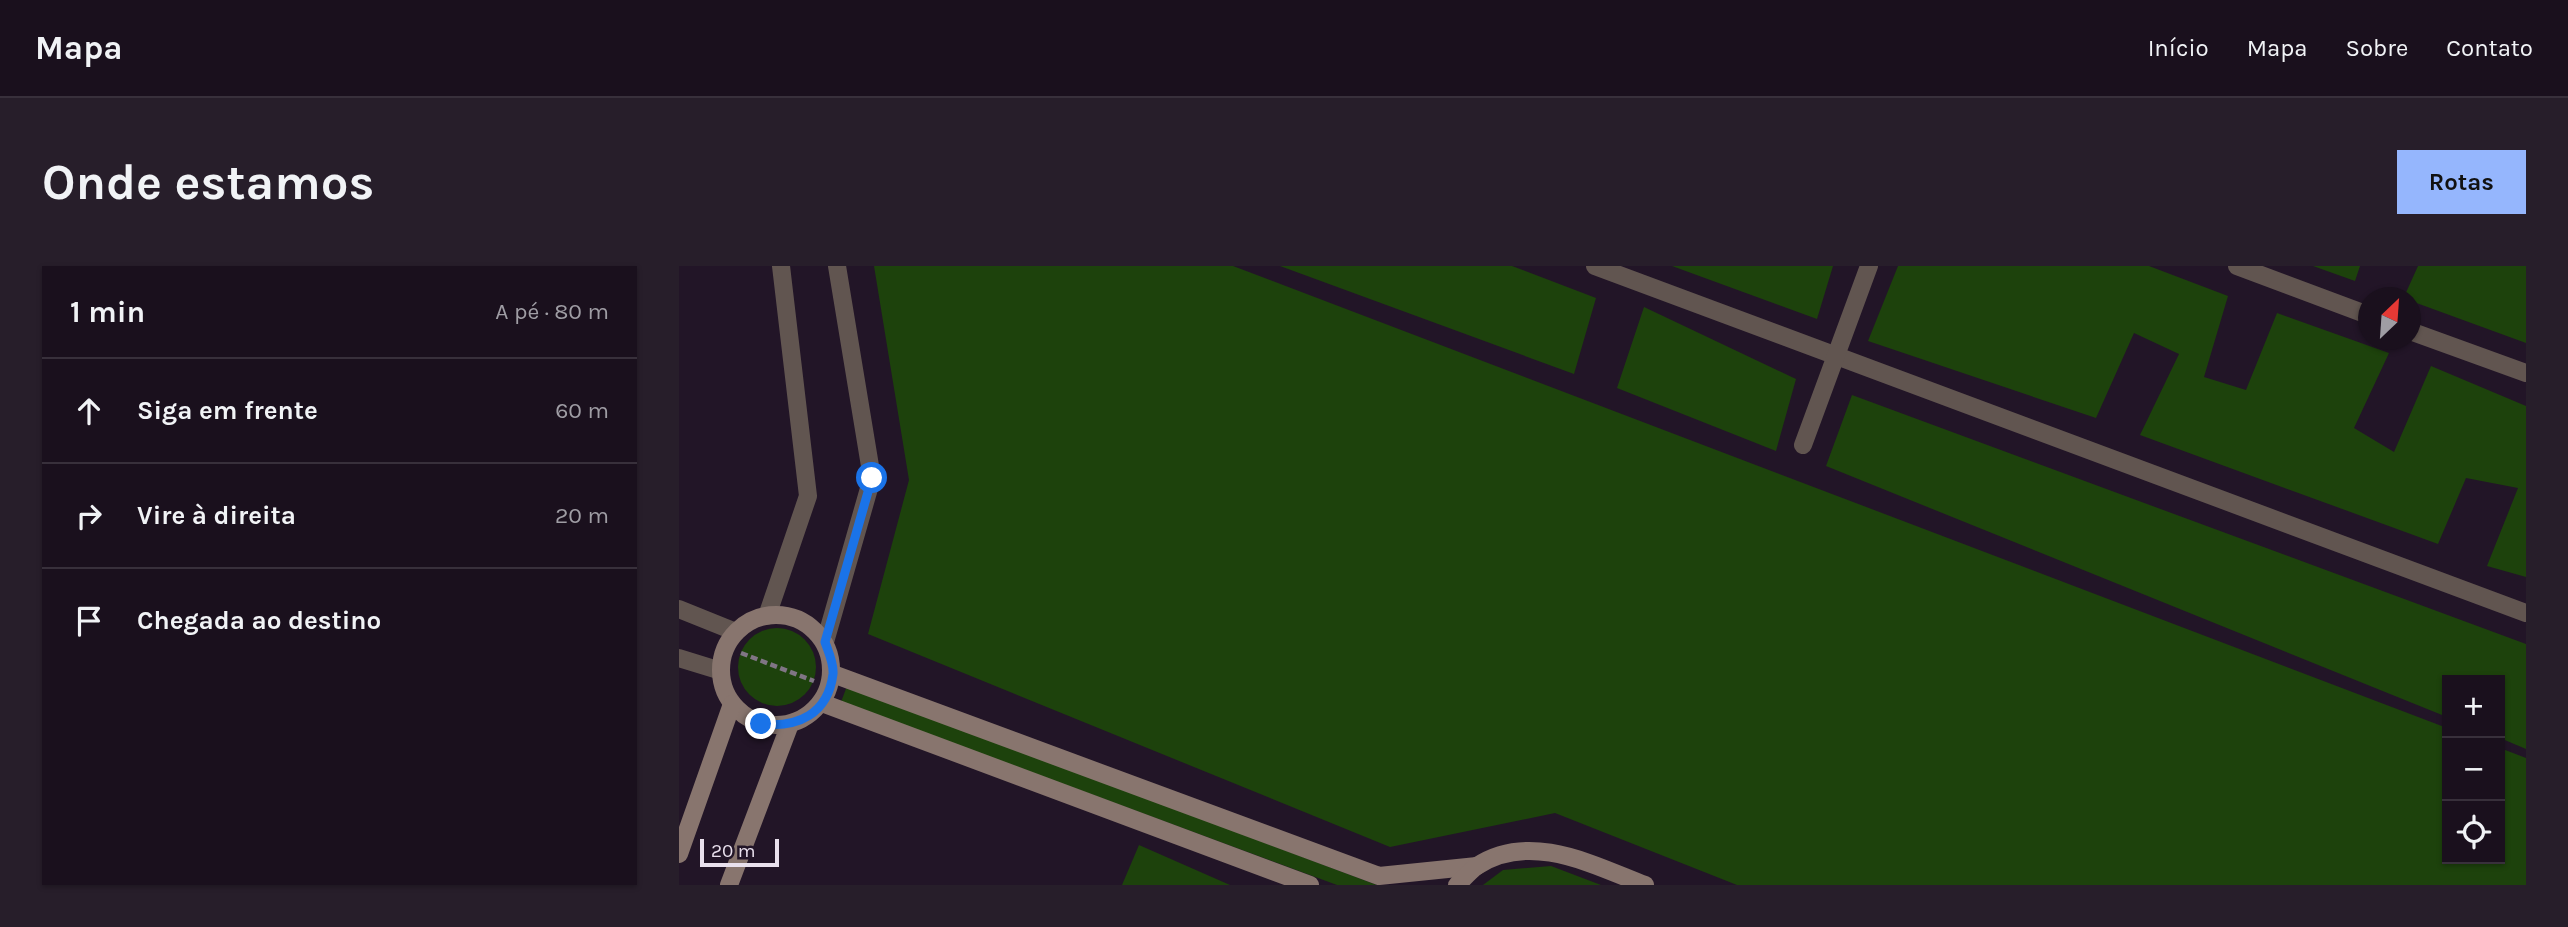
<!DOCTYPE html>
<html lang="pt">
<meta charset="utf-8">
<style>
:root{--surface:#1a101d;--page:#271e2a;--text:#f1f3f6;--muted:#9f9da4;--line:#38303b;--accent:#95b6fd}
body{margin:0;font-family:Karla,sans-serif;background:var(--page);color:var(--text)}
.controls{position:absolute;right:21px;bottom:21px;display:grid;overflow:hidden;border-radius:0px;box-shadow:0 2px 5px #0004}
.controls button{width:63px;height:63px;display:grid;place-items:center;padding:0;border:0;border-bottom:2px solid var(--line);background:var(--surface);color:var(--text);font:35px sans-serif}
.compass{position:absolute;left:1679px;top:21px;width:63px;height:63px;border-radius:50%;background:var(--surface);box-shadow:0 2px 5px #0004;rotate:25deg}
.scale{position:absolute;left:21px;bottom:18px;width:79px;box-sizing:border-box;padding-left:7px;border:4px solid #e9e0ed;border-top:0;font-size:19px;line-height:24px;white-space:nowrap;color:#e9e0ed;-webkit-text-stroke:5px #221527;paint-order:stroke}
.stop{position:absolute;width:21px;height:21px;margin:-16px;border:5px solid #1a73e8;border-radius:50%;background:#fff}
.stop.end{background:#1a73e8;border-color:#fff;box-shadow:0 2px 7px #0008}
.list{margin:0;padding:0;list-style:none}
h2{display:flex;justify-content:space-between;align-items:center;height:91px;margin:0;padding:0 28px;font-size:30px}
h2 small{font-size:23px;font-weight:400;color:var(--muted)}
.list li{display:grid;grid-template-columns:46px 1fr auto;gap:21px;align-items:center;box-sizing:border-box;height:105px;padding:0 28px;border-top:2px solid var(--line)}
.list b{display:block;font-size:26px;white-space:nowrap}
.list em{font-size:23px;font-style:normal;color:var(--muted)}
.icon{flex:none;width:38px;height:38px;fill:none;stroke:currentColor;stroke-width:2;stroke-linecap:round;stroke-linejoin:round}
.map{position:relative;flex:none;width:1847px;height:619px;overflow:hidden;border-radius:0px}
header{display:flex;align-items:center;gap:42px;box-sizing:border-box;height:98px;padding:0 35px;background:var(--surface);border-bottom:2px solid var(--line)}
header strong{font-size:33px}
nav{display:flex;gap:38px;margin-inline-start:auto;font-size:24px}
.intro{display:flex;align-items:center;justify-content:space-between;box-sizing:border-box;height:168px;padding:0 42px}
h1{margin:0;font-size:49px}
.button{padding:18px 32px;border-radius:0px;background:var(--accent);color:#111;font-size:24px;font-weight:700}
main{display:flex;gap:42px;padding:0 42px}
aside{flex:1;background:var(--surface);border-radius:0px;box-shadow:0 2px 5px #0004}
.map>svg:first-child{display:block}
.green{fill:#1d420c}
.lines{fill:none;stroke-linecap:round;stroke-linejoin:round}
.path{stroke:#807585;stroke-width:4.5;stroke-dasharray:7 3.5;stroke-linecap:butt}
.street{stroke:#615550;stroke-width:18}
.secondary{stroke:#88756e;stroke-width:18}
.route{stroke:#1a73e8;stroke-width:9}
</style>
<header>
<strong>Mapa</strong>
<nav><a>Início</a><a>Mapa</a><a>Sobre</a><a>Contato</a></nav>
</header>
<div class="intro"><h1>Onde estamos</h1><a class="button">Rotas</a></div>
<main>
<aside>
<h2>1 min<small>A pé · 80 m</small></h2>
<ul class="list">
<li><svg class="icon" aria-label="ahead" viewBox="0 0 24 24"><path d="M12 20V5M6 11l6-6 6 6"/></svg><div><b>Siga em frente</b></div><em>60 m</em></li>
<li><svg class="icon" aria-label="right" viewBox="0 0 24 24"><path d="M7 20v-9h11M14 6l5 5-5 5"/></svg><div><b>Vire à direita</b></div><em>20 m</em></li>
<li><svg class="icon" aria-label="arrive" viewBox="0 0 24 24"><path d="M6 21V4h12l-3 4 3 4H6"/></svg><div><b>Chegada ao destino</b></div></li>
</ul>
</aside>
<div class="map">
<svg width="1847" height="619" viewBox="0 0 1847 619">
<rect width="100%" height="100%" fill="#221527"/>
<g class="green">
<path d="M 195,0 L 554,0 L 1768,462 L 1768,593 L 1821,593 L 1821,482 L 1847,492 L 1847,619 L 1058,619 L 876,547 L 711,581 L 189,368 L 230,214 Z"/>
<path d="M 601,0 L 833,0 L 917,32 L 895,108 Z"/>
<path d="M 993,0 L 1154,0 L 1138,53 Z"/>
<path d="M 1219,0 L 1470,0 L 1549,30 L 1525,111 L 1567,124 L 1598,47 L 1710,87 L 1675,162 L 1715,186 L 1752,100 L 1847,140 L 1847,311 L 1808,300 L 1839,222 L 1787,212 L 1759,278 L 1461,169 L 1500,88 L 1455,67 L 1417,152 L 1189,75 Z"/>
<path d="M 1634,0 L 1681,0 L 1676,15 Z"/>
<path d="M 1739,0 L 1847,0 L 1847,77 L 1732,35 L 1731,32 L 1725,31 Z"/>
<path d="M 965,41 L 1117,113 L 1097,185 L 938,122 Z"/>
<path d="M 1173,129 L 1847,378 L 1847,483 L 1821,472 L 1821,414 L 1768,414 L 1768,451 L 1147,200 Z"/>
<circle cx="98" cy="401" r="39"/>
<path d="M 168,420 L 698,619 L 658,619 L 162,436 Z"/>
<path d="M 460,579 L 551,619 L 443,619 Z"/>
<path d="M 872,600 L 922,619 L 804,619 L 824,604 Z"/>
</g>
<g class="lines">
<path class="path" d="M 62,387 L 135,415"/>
<g class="street">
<path d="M 916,0 L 1847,347"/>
<path d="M 1558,0 L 1689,49"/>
<path d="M 1731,65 L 1847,107"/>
<path d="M 1124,179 L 1190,0"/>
<path d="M 0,343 L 57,366"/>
<path d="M 88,350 L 129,230 L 102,0"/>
<path d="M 146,376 L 193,212 L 158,0"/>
<path d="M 0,392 L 42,405"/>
</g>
<g class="secondary">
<circle cx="97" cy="404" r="55"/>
<path d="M 154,408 L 700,610 L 798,600"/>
<path d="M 143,437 L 631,619"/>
<path d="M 0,588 L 53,438"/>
<path d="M 50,619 L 111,458"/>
<path d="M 778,619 C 784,613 791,605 798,600 C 851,565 914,599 966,619"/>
</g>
</g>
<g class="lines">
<path class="route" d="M 82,458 C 119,462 149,448 154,408 C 155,397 149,385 146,376 L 193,212"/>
</g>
</svg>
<div class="controls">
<button>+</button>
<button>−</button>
<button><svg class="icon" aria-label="locate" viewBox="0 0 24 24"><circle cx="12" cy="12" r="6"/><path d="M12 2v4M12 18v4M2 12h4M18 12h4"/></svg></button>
</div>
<svg class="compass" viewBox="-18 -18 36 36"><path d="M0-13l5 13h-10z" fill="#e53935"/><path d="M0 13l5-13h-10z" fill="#9f9da4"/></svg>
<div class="scale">20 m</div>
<div class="stop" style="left:193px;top:212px"></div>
<div class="stop end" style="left:82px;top:458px"></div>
</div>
</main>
